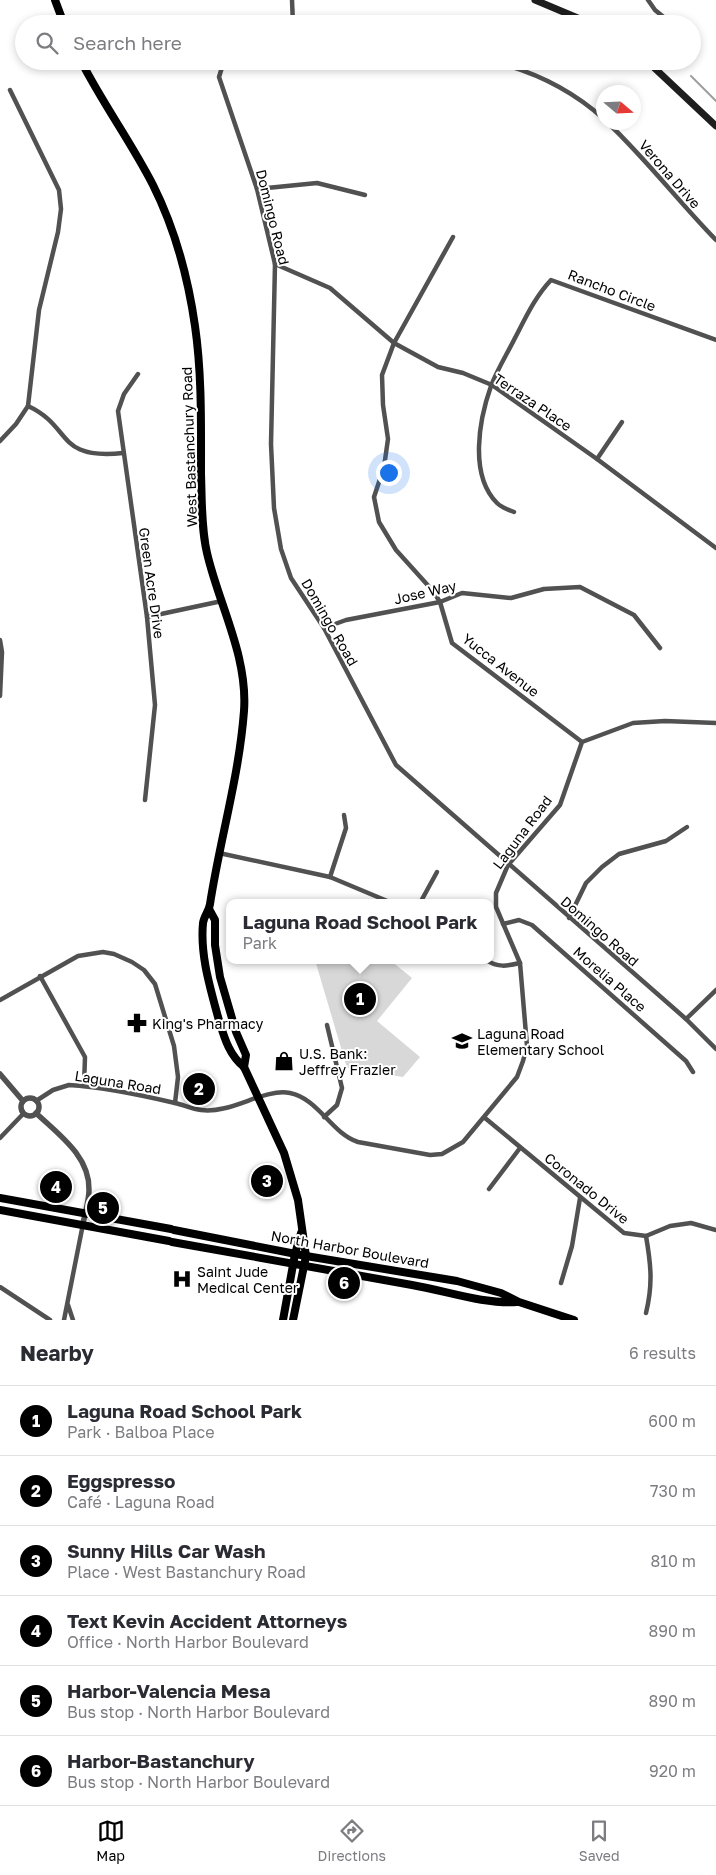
<!DOCTYPE html>
<meta charset="utf-8">
<style>
:root{--surface:#fff;--page:#f7f7f7;--text:#2b2b33;--muted:#7c7c81;--line:#e1e1e2;--accent:#000}
body{margin:0;font-family:"Golos Text",sans-serif;background:var(--page);color:var(--text)}
.compass{position:absolute;left:596px;top:85px;width:45px;height:45px;border-radius:50%;background:var(--surface);box-shadow:0 2px 8px #0003;rotate:109deg}
.you{position:absolute;left:388px;top:472px;width:18px;height:18px;margin:-12px;border:4px solid #fff;border-radius:50%;background:#1a73e8;box-shadow:0 0 0 8px #1a73e833}
.badge{display:grid;place-items:center;width:32px;height:32px;border-radius:50%;background:var(--accent);color:#fff;font-size:16px;font-weight:700}
.pin{position:absolute;translate:-50% -50%;border:2px solid #fff;box-shadow:0 1px 5px #0006}
.popup{position:absolute;left:226px;top:899px;width:268px;height:65px;box-sizing:border-box;display:grid;place-content:center;border-radius:10px;background:var(--surface);filter:drop-shadow(0 1px 4px #0005);font-size:16px;white-space:nowrap;color:var(--muted)}
.popup b{font-size:19px;color:var(--text)}
.popup::after{content:'';position:absolute;left:50%;top:100%;margin-left:-10px;border:10px solid transparent;border-top-color:var(--surface)}
.list{margin:0;padding:0;list-style:none}
h2{display:flex;justify-content:space-between;align-items:center;height:65px;margin:0;padding:0 20px;font-size:21px}
h2 small{font-size:16px;font-weight:400;color:var(--muted)}
.list li{display:grid;grid-template-columns:32px 1fr auto;gap:15px;align-items:center;box-sizing:border-box;height:70px;padding:0 20px;border-top:1px solid var(--line)}
.list b{display:block;font-size:19px;white-space:nowrap}
.list p{margin:0;font-size:16px;white-space:nowrap;color:var(--muted)}
.list em{font-size:16px;font-style:normal;color:var(--muted)}
.icon{flex:none;width:28px;height:28px;fill:none;stroke:currentColor;stroke-width:2;stroke-linecap:round;stroke-linejoin:round}
.map{position:relative;flex:none;width:716px;height:1320px;overflow:hidden}
.search{position:absolute;background:var(--surface);box-shadow:0 2px 8px #0003;left:15px;right:15px;top:15px;height:55px;display:flex;align-items:center;gap:12px;box-sizing:border-box;padding:0 18px;border-radius:28px;color:var(--muted);font-size:19px}
.sheet{height:485px;background:var(--surface)}
nav{display:flex;justify-content:space-around;align-items:center;box-sizing:border-box;height:70px;border-top:1px solid var(--line);background:var(--surface);font-size:14px;color:var(--muted)}
nav a{display:grid;justify-items:center;gap:2px}
nav .on{color:var(--accent)}
.map>svg:first-child{display:block}
.green{fill:#d8d8d8}
.lines{fill:none;stroke-linecap:round;stroke-linejoin:round}
.stream{stroke:#9f9f9f;stroke-width:2}
.minor{stroke:#515151;stroke-width:4.5}
.tertiary{stroke:#515151;stroke-width:5.5}
.secondary{stroke:#1e1e1e;stroke-width:7}
.primary{stroke:#000;stroke-width:8}
.labels{text-anchor:middle;dominant-baseline:central;stroke-width:4;stroke-linejoin:round;paint-order:stroke}
.street-label{font-size:14px;fill:#000;stroke:#fff}
.poi-label{font-size:14px;fill:#000;stroke:#fff;text-anchor:start}
</style>
<div class="map">
<svg width="716" height="1320" viewBox="0 0 716 1320">
<rect width="100%" height="100%" fill="#fff"/>
<path class="green" d="M 315,960 L 390,960 L 412,978 L 377,1021 L 420,1057 L 403,1077 L 347,1068 Z"/>
<g class="lines">
<path class="stream" d="M 691,76 L 716,101"/>
<g class="minor">
<path d="M 292,0 L 293,24"/>
<path d="M 648,0 L 655,10 L 672,24"/>
<path d="M 224,61 L 219,77 L 257,189 L 275,264 L 271,444 L 274,508 L 281,549 L 291,578 L 324,628 L 396,765 L 686,1019 L 716,1049"/>
<path d="M 491,61 C 533,71 572,90 604,119"/>
<path d="M 654,67 L 660,61"/>
<path d="M 607,122 C 646,159 679,202 716,240"/>
<path d="M 257,189 L 317,183 L 365,195"/>
<path d="M 453,237 L 394,343 L 382,375 L 383,405 L 388,439 L 384,467 L 374,497 L 379,522 L 396,550 L 433,591 L 440,602 L 452,643 L 582,742"/>
<path d="M 275,264 L 330,288 L 394,343 L 438,367 L 463,373 L 492,385 L 597,459 L 716,548"/>
<path d="M 138,374 L 124,394 L 118,411 L 147,617 L 155,705 L 145,800"/>
<path d="M 28,406 C 73,427 55,460 123,453"/>
<path d="M 0,441 L 16,424 L 28,406 L 39,310 L 58,232 L 61,209 L 59,190 L 10,90"/>
<path d="M 597,459 L 622,422"/>
<path d="M 514,512 C 509,510 502,508 497,503 C 469,475 479,420 491,386 C 497,370 507,354 515,338 C 526,317 535,297 551,280 L 716,340"/>
<path d="M 147,617 L 222,601"/>
<path d="M 324,628 L 346,620 L 440,602 L 462,593 L 511,598 L 544,589 L 580,587 L 634,615 L 660,648"/>
<path d="M 0,640 L 2,652 L 0,696"/>
<path d="M 219,853 L 330,877 L 392,903"/>
<path d="M 330,877 L 346,828 L 344,815"/>
<path d="M 420,903 L 437,872"/>
<path d="M 569,918 L 586,883 L 602,867 L 619,854 L 666,841 L 687,827"/>
<path d="M 503,924 L 519,920 L 532,925 L 686,1061 L 693,1072"/>
<path d="M 486,960 C 498,968 507,966 520,963"/>
<path d="M 40,976 L 85,1057 L 84,1086"/>
<path d="M 0,1000 L 78,956 L 103,952 L 114,954 L 132,962 L 144,970 L 155,984 L 174,1046 L 178,1077 L 175,1103"/>
<path d="M 686,1019 L 716,990"/>
<path d="M 36,1101 L 53,1090 L 69,1085 C 104,1087 141,1095 175,1103 C 184,1105 192,1109 201,1110 C 232,1114 263,1088 290,1093 C 319,1099 331,1133 358,1142 L 430,1155 L 442,1154 L 463,1142 L 517,1077 L 523,1061 L 527,1046 L 520,963 L 496,907 L 496,893 L 508,865 L 560,805 L 582,742 L 633,723 L 665,721 L 716,723"/>
<path d="M 324,1117 L 337,1105 L 342,1088 L 327,1025"/>
<path d="M 485,1118 L 624,1233 L 646,1236 L 670,1226 L 691,1223 L 716,1230"/>
<path d="M 0,1138 L 23,1114"/>
<path d="M 489,1189 L 520,1148"/>
<path d="M 561,1283 L 572,1246 L 580,1198"/>
<path d="M 0,1287 L 50,1320"/>
<path d="M 68,1305 L 73,1320"/>
<path d="M 646,1313 C 653,1284 651,1265 646,1236"/>
<path d="M 64,1320 L 83,1224"/>
</g>
<g class="tertiary">
<path d="M 0,1074 L 23,1101"/>
<circle cx="30" cy="1107" r="9"/>
<path d="M 36,1113 C 58,1134 90,1156 89,1190 C 89,1201 85,1213 83,1224"/>
</g>
<g class="secondary">
<path d="M 535,0 L 592,24"/>
<path d="M 647,61 L 716,126"/>
</g>
<g class="primary">
<path d="M 55,0 L 64,24"/>
<path d="M 81,61 C 103,104 131,142 153,185 C 175,229 188,277 195,326 C 202,374 201,425 201,474 C 202,500 201,527 207,553 C 219,605 248,656 244,711 C 239,777 220,839 210,904 C 209,911 204,916 203,923 C 200,955 210,987 218,1017 C 224,1036 228,1054 244,1067 L 284,1153 L 298,1200 L 306,1256 L 293,1320"/>
<path d="M 209,909 L 215,920 L 215,945 L 220,977 L 236,1032 L 246,1055 L 244,1067"/>
<path d="M 0,1198 L 171,1229"/>
<path d="M 0,1210 L 169,1241"/>
<path d="M 174,1230 L 306,1256 L 457,1281 L 501,1293 L 519,1302 L 574,1320"/>
<path d="M 172,1242 C 252,1257 332,1271 412,1285 C 447,1291 482,1304 517,1302"/>
<path d="M 283,1320 L 295,1254 L 301,1233"/>
</g>
</g>
<defs>
<symbol id="pharmacy-bare" viewBox="-9 -9 18 18"><path d="M-2-6h4v4h4v4h-4v4h-4v-4h-4v-4h4Z" fill="#000" stroke="#fff" stroke-width="2.5" paint-order="stroke"/></symbol>
<symbol id="school-bare" viewBox="-9 -9 18 18"><path d="M0-5L7-2L0 1L-7-2ZM-4 1L0 2.5L4 1V4Q0 6-4 4Z" fill="#000" stroke="#fff" stroke-width="2.5" paint-order="stroke"/></symbol>
<symbol id="shop-bare" viewBox="-9 -9 18 18"><path d="M-5-2.5h2.3a2.7 3.5 0 0 1 5.4 0H5L5.5 6h-11ZM-1.5-2.5h3a1.5 2.3 0 0 0-3 0Z" fill="#000" stroke="#fff" stroke-width="2.5" paint-order="stroke"/></symbol>
<symbol id="hospital-bare" viewBox="-9 -9 18 18"><path d="M-5-5h3v3.5h4V-5h3V5h-3V1.5h-4V5h-3Z" fill="#000" stroke="#fff" stroke-width="2.5" paint-order="stroke"/></symbol>
</defs>
<g fill-rule="evenodd">
<use href="#pharmacy-bare" x="123" y="1009" width="28" height="28"/>
<use href="#school-bare" x="448" y="1027" width="28" height="28"/>
<use href="#shop-bare" x="270" y="1047" width="28" height="28"/>
<use href="#hospital-bare" x="168" y="1265" width="28" height="28"/>
</g>
<g class="labels">
<g class="street-label">
<text transform="translate(670 174) rotate(49)">Verona Drive</text>
<text transform="translate(273 217) rotate(76)">Domingo Road</text>
<text transform="translate(612 290) rotate(21)">Rancho Circle</text>
<text transform="translate(533 402) rotate(34)">Terraza Place</text>
<text transform="translate(189 447) rotate(-92)">West Bastanchury Road</text>
<text transform="translate(152 583) rotate(82)">Green Acre Drive</text>
<text transform="translate(425 592) rotate(-13)">Jose Way</text>
<text transform="translate(330 622) rotate(60)">Domingo Road</text>
<text transform="translate(501 665) rotate(38)">Yucca Avenue</text>
<text transform="translate(522 832) rotate(-53)">Laguna Road</text>
<text transform="translate(600 931) rotate(41)">Domingo Road</text>
<text transform="translate(610 979) rotate(41)">Morelia Place</text>
<text transform="translate(118 1082) rotate(9)">Laguna Road</text>
<text transform="translate(587 1188) rotate(39)">Coronado Drive</text>
<text transform="translate(350 1249) rotate(10)">North Harbor Boulevard</text>
</g>
<g class="poi-label">
<text x="152" y="1023">King's Pharmacy</text>
<text x="477" y="1033">Laguna Road<tspan x="477" dy="16">Elementary School</tspan></text>
<text x="299" y="1053">U.S. Bank:<tspan x="299" dy="16">Jeffrey Frazier</tspan></text>
<text x="197" y="1271">Saint Jude<tspan x="197" dy="16">Medical Center</tspan></text>
</g>
</g>
</svg>
<svg class="compass" viewBox="-18 -18 36 36"><path d="M0-13l5 13h-10z" fill="#e53935"/><path d="M0 13l5-13h-10z" fill="#7c7c81"/></svg>
<div class="you"></div>
<div class="pin badge" style="left:360px;top:999px">1</div>
<div class="popup"><b>Laguna Road School Park</b>Park</div>
<div class="pin badge" style="left:199px;top:1089px">2</div>
<div class="pin badge" style="left:267px;top:1181px">3</div>
<div class="pin badge" style="left:56px;top:1187px">4</div>
<div class="pin badge" style="left:103px;top:1208px">5</div>
<div class="pin badge" style="left:344px;top:1283px">6</div>
<div class="search"><svg class="icon" aria-label="search" viewBox="0 0 24 24"><circle cx="10" cy="10" r="6"/><path d="M15 15l6 6"/></svg>Search here</div>
</div>
<section class="sheet">
<h2>Nearby<small>6 results</small></h2>
<ul class="list">
<li><span class="badge">1</span><div><b>Laguna Road School Park</b><p>Park · Balboa Place</p></div><em>600 m</em></li>
<li><span class="badge">2</span><div><b>Eggspresso</b><p>Café · Laguna Road</p></div><em>730 m</em></li>
<li><span class="badge">3</span><div><b>Sunny Hills Car Wash</b><p>Place · West Bastanchury Road</p></div><em>810 m</em></li>
<li><span class="badge">4</span><div><b>Text Kevin Accident Attorneys</b><p>Office · North Harbor Boulevard</p></div><em>890 m</em></li>
<li><span class="badge">5</span><div><b>Harbor-Valencia Mesa</b><p>Bus stop · North Harbor Boulevard</p></div><em>890 m</em></li>
<li><span class="badge">6</span><div><b>Harbor-Bastanchury</b><p>Bus stop · North Harbor Boulevard</p></div><em>920 m</em></li>
</ul>
</section>
<nav>
<a class="on"><svg class="icon" aria-label="map" viewBox="0 0 24 24"><path d="M3 6l6-2 6 2 6-2v14l-6 2-6-2-6 2zM9 4v14M15 6v14"/></svg>Map</a>
<a><svg class="icon" aria-label="directions" viewBox="0 0 24 24"><path d="M12 3l9 9-9 9-9-9zM9 14v-3h6M13 9l2 2-2 2"/></svg>Directions</a>
<a><svg class="icon" aria-label="saved" viewBox="0 0 24 24"><path d="M7 4h10v16l-5-4-5 4z"/></svg>Saved</a>
</nav>
